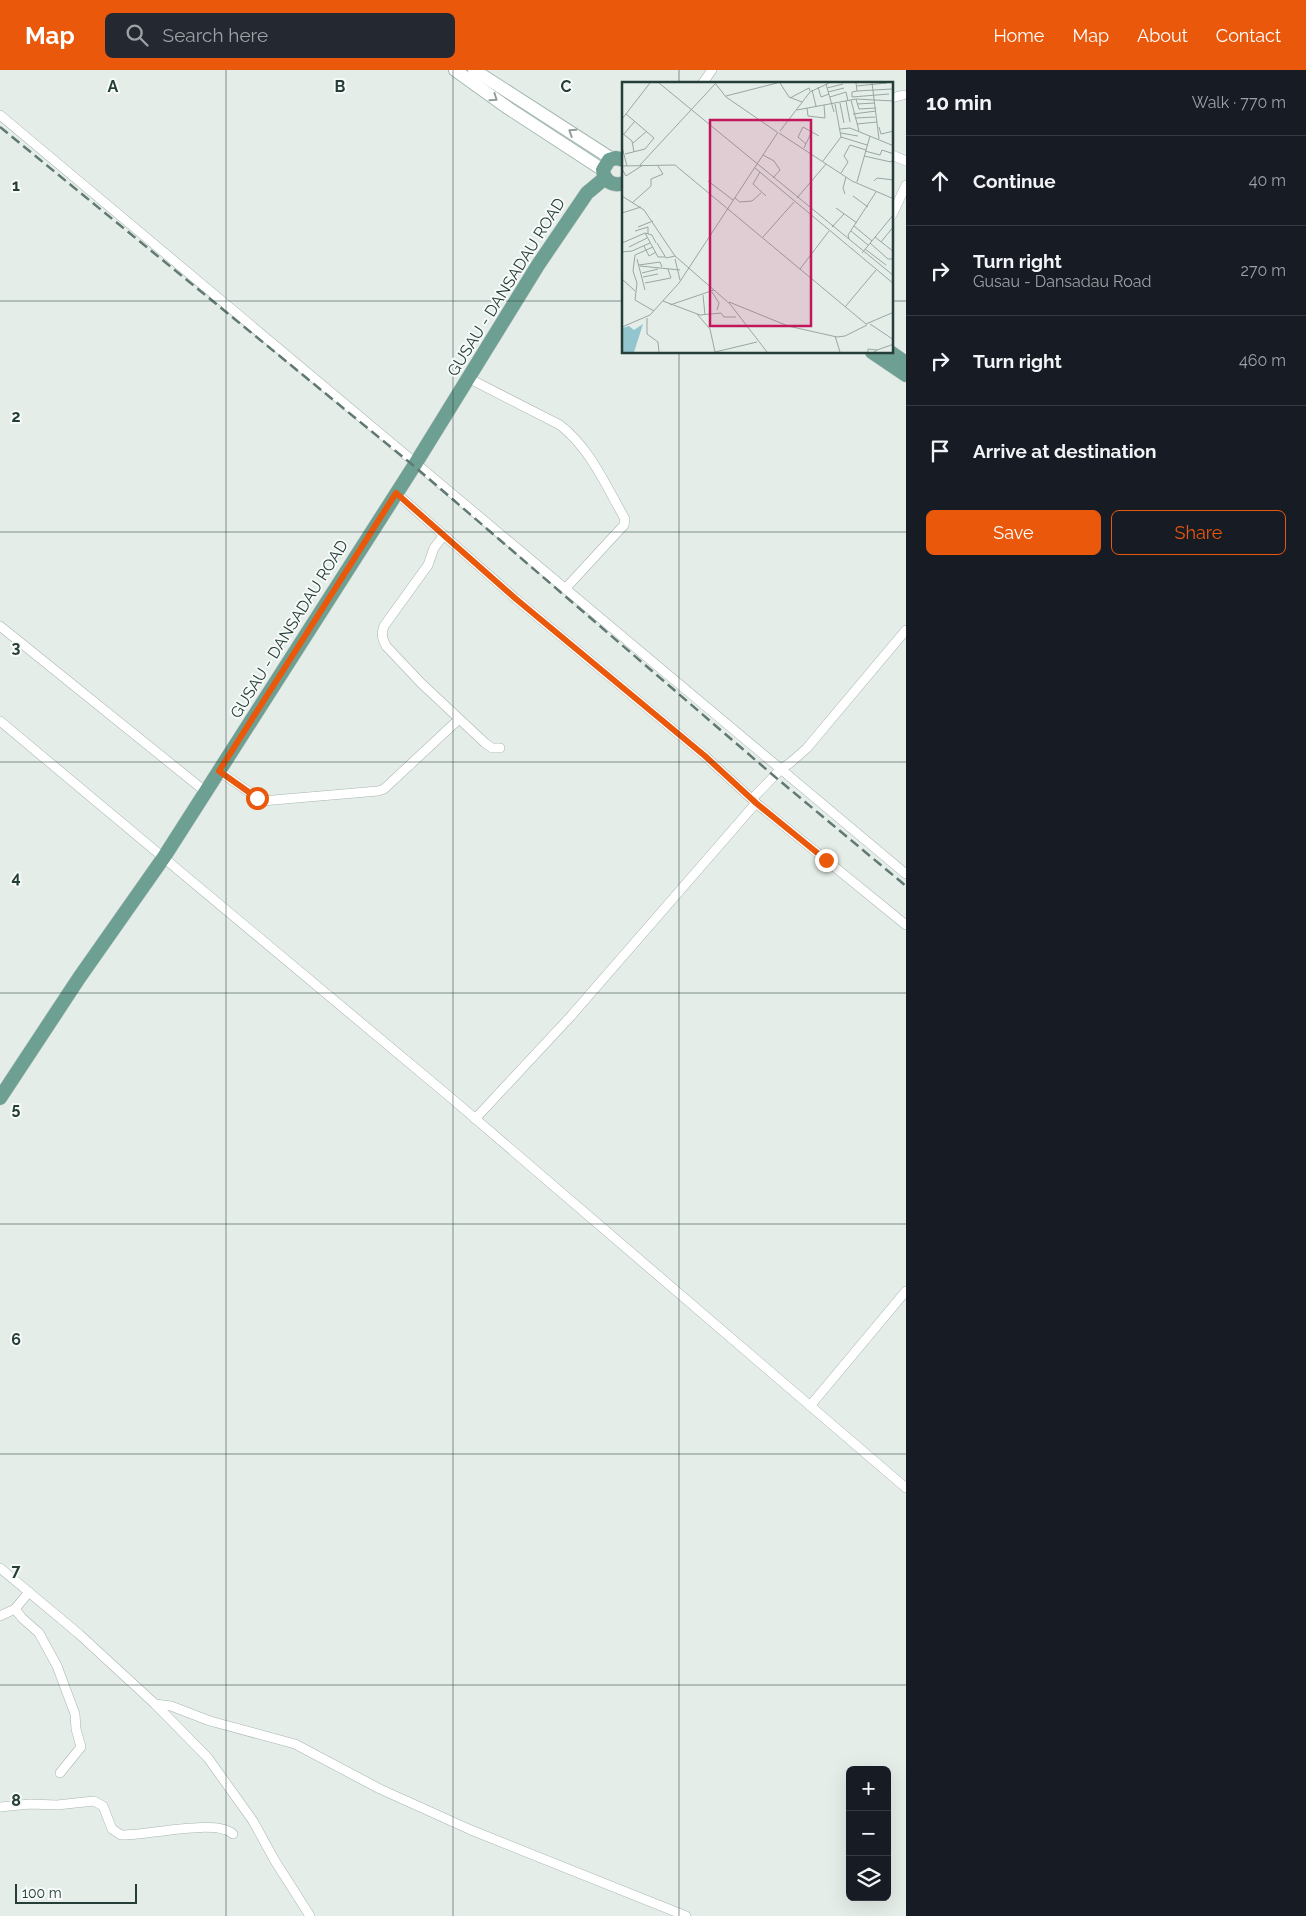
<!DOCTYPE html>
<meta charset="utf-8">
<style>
:root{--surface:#171b24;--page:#242831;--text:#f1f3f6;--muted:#9ea1a6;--line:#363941;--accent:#ea580c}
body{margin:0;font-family:Raleway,sans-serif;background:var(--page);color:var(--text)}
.controls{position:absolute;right:15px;bottom:15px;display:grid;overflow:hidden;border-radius:8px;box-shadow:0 5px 20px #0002}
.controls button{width:45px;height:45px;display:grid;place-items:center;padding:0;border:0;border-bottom:1px solid var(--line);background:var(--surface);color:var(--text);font:25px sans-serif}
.scale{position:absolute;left:15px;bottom:12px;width:122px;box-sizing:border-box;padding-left:5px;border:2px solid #253e37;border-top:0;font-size:14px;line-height:18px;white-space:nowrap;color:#253e37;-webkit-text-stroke:4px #f6faf8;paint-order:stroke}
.stop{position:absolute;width:15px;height:15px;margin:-11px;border:4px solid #ea580c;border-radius:50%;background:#fff}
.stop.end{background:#ea580c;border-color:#fff;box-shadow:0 1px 5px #0008}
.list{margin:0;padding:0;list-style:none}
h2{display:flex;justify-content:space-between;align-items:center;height:65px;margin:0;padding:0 20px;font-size:21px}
h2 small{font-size:16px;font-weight:400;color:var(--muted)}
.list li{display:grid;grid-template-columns:32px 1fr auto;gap:15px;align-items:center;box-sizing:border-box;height:90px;padding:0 20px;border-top:1px solid var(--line)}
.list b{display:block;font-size:19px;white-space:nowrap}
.list p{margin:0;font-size:16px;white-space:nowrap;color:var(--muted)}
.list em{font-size:16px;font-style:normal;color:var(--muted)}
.actions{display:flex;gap:10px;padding:15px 20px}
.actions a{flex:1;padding:11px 0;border:1px solid var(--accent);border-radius:8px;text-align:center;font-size:18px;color:var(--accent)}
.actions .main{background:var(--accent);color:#fff}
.icon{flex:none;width:28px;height:28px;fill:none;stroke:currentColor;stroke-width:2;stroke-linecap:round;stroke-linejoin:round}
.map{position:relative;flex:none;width:906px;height:1846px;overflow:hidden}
header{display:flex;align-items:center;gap:30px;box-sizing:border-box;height:70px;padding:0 25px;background:var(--accent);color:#fff}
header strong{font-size:24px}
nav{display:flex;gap:28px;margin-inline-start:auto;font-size:18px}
.search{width:350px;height:45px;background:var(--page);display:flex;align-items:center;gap:12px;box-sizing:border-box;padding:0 18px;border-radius:8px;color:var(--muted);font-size:19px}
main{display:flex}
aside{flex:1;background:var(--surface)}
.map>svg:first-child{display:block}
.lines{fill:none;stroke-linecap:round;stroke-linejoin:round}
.street-casing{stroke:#a8b5b0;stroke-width:10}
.secondary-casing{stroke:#a4b8b1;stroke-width:14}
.primary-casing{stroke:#c2c9c7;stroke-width:15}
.street{stroke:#fff;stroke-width:9}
.secondary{stroke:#fff;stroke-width:12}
.primary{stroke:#6d9f92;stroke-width:14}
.rail{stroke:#607972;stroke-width:2.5;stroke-dasharray:10 5;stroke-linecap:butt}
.oneway{stroke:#929e9b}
.route{stroke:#ea580c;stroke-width:6}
.grid{fill:none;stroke:#253e37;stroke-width:1;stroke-opacity:0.55}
.labels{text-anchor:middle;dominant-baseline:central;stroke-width:4;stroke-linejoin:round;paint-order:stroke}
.street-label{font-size:16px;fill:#253e37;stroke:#f6faf8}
.inset-road{fill:none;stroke:#98a7a2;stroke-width:1}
.view{fill:#c2185b;fill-opacity:0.15;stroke:#c2185b;stroke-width:2.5}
.inset-edge{fill:none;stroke:#253e37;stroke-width:2.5}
.grid-label{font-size:16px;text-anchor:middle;font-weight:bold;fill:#253e37;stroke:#f6faf8;stroke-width:4;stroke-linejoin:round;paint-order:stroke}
</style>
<header>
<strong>Map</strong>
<div class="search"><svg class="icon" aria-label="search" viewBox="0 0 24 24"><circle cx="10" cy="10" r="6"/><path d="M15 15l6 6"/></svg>Search here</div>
<nav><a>Home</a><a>Map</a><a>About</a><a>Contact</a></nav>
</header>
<main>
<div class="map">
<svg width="906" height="1846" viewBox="0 0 906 1846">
<rect width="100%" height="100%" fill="#e5ede9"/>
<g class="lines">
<defs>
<g id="street">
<path d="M 702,14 L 712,0"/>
<path d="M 892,28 L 903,25"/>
<path d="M 0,45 L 906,804"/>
<path d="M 892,85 L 906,91"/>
<path d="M 892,145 L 906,115"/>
<path d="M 468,308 L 560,355 C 590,378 606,416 625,449 L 624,455 L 565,519"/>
<path d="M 396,423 L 516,529 L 705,686 L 756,733 L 906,855"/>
<path d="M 444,465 L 434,478 L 428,495 L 384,556 C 381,564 382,569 386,576 L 421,613 L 485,673 L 492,678 L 500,678"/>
<path d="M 0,556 L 206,722"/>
<path d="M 0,651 L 450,1027 L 906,1418"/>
<path d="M 219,701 L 262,731 L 378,721 L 384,719 L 458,650"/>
<path d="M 752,729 L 781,699 L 790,693 L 807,678 L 906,560"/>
<path d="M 475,1049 L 571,946 L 756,733"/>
<path d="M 810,1336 L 906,1221"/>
<path d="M 0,1498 L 79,1564 L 155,1634 L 208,1688 L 253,1751 L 275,1791 L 310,1846"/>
<path d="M 15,1539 L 22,1548 L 39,1563 L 57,1596 L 75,1644 L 76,1659 L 81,1677 L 60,1703"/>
<path d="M 0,1546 L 15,1539 L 29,1522"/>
<path d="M 155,1634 L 171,1636 L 210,1651 L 295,1674 L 380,1719 L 471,1760 L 686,1846"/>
<path d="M 0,1737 L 30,1734 L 57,1735 L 94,1731 L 103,1736 L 112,1759 L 121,1765 C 146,1766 215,1748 233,1764"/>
</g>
<g id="secondary">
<path d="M 455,0 L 508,38 L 603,100"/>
<path d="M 474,0 L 612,89"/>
</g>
<g id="primary">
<path d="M 624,90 L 616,88 L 609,90 L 603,100 C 604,111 613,117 624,113"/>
<path d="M 872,282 L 906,305"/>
<path d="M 890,282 L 906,293"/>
<path d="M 0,1028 L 79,908 L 164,787 L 414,396 L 538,195 L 587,123 L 605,108"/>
</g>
</defs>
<use href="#street" class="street-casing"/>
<use href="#secondary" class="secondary-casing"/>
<use href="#primary" class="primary-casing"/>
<use href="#street" class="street"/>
<use href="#secondary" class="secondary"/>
<use href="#primary" class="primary"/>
<path class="rail" d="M 0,57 L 414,396 L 774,706 L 906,816"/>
</g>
<defs><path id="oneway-chevron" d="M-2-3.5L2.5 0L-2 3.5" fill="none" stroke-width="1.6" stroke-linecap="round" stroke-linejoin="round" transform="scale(1.25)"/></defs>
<g class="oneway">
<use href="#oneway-chevron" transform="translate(494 28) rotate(35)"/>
<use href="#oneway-chevron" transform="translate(572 62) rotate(-147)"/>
</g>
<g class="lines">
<path class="route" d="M 257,728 L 219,701 L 396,423 L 516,529 L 705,686 L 756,733 L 826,790"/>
</g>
<path class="grid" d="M 226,0 L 226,1846M 453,0 L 453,1846M 679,0 L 679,14M 0,231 L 624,231M 892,231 L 906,231M 679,282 L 679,1846M 0,462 L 906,462M 0,692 L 906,692M 0,923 L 906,923M 0,1154 L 906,1154M 0,1384 L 906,1384M 0,1615 L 906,1615"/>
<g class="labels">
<g class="street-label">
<text transform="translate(506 217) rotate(-58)">GUSAU - DANSADAU ROAD</text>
<text transform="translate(289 559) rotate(-58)">GUSAU - DANSADAU ROAD</text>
</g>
</g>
<g transform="translate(622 12)">
<rect width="271" height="271" fill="#e5ede9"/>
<path d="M 21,242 L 12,270 L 0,270 L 0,246 L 7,244 L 12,248 Z" fill="#92c5ce"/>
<path class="inset-road" d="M 37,1 L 272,194M 93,1 L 104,15 L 155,50M 158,1 L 167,15 L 180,20M 250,1 L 257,57M 204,2 L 212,30M 234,4 L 265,1M 196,5 L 199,15 L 207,12M 205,6 L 221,2M 190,8 L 194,24M 235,9 L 270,7M 206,10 L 222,6M 104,14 L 155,1M 208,15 L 224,10 L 226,19M 230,15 L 267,12M 230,15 L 230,10 L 235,9 L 234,1M 168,16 L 187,6 L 188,9M 234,17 L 237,27 L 254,26M 229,18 L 237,49M 224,19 L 228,40M 218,21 L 222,41M 213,22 L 219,55 L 245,63M 235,22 L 253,21M 185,26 L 186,34 L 203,36 L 202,23M 175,28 L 234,17 L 272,19M 231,32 L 254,29M 233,36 L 253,35M 0,37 L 28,1M 235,42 L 255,40M 257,45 L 259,52 L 272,49M 218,47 L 228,46 L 272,64M 158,49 L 188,10 L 207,1M 0,51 L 10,59 L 12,70M 157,51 L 230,99 L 272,117M 219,51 L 236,54M 2,52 L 13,39M 11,61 L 25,49M 184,62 L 176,55 L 181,45 L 197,54M 0,65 L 5,84M 182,66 L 190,49M 243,69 L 258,73 L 260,68 L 272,72M 3,72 L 23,67 L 32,56 L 4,32M 141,73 L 152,79 L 158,88 L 151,96M 242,74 L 269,80 L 272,75M 201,79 L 219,55M 18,83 L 93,2M 0,84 L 53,83 L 244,242 L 272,230M 133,86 L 272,202M 0,87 L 4,94 L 21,83M 138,90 L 131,102 L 144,114M 219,91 L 226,80 L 222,74 L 228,63 L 244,68M 86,99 L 111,118M 252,99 L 255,96 L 272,98M 235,100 L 248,54M 223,112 L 221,106 L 224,95M 0,114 L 22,128 L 53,174 L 108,222 L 145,270M 231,114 L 246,125M 113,116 L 118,120 L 130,119 L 139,111M 175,116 L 204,82M 10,121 L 29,104 L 29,97 L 41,92 L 36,84M 214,126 L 235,141M 0,131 L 19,125M 232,144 L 250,159M 16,145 L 31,139M 210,145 L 222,132M 13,149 L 26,145 L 26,152M 229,149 L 246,163M 141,155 L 172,120M 253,155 L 272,170M 227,157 L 226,153 L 254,110M 259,160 L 272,144M 0,161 L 23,151M 34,161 L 30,153 L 23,151 L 36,175 L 43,175M 35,161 L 44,176 L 53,174M 248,161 L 266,177 L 272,177M 22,164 L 27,174 L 34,170M 7,165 L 25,156M 31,165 L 13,173 L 11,189 L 15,201 L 13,218 L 32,229M 243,167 L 264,183M 0,170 L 10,169 L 28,161M 240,171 L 272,132M 15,177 L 23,208M 53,177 L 58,198M 17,183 L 38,180 L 40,185M 18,184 L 58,188M 178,187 L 207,149M 20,191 L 36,187M 21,195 L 36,192M 0,197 L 13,209M 23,201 L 49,196 L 46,187M 90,210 L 97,221 L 95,228M 81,213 L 83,233M 41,219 L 78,233 L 99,231 L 102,235 L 114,235M 107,220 L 166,244 L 215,255 L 223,254 L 245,243M 48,223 L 92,208M 223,225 L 254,188M 75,232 L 88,247 L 93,270M 25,236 L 25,252 L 36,260 L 37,270M 248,242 L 272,258M 0,245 L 28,233 L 57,201 L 156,50M 213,254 L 218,270M 255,268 L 272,262M 93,270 L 135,260M 246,270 L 246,267 L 255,268 L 252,270"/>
<path class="view" d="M 88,38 L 189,38 L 189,244 L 88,244 Z"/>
<rect width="271" height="271" class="inset-edge"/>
</g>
<g class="grid-label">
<text x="113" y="22">A</text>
<text x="340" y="22">B</text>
<text x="566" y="22">C</text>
<text x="16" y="121">1</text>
<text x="16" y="352">2</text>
<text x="16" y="583">3</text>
<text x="16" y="813">4</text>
<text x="16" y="1044">5</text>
<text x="16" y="1275">6</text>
<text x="16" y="1506">7</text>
<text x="16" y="1736">8</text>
</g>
</svg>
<div class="controls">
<button>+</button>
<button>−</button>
<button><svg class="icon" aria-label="layers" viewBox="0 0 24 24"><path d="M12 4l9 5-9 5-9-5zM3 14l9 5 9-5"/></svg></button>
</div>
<div class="scale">100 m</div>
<div class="stop" style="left:257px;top:728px"></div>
<div class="stop end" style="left:826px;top:790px"></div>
</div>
<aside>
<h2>10 min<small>Walk · 770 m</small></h2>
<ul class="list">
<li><svg class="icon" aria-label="ahead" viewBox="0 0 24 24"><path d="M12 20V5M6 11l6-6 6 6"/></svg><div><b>Continue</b></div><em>40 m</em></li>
<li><svg class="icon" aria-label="right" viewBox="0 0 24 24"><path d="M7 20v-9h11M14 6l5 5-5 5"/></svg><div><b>Turn right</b><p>Gusau - Dansadau Road</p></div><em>270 m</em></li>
<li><svg class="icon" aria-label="right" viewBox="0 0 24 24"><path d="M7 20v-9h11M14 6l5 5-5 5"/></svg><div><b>Turn right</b></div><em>460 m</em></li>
<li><svg class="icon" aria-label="arrive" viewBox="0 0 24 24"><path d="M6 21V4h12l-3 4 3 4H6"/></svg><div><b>Arrive at destination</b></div></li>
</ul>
<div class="actions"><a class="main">Save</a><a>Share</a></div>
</aside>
</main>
